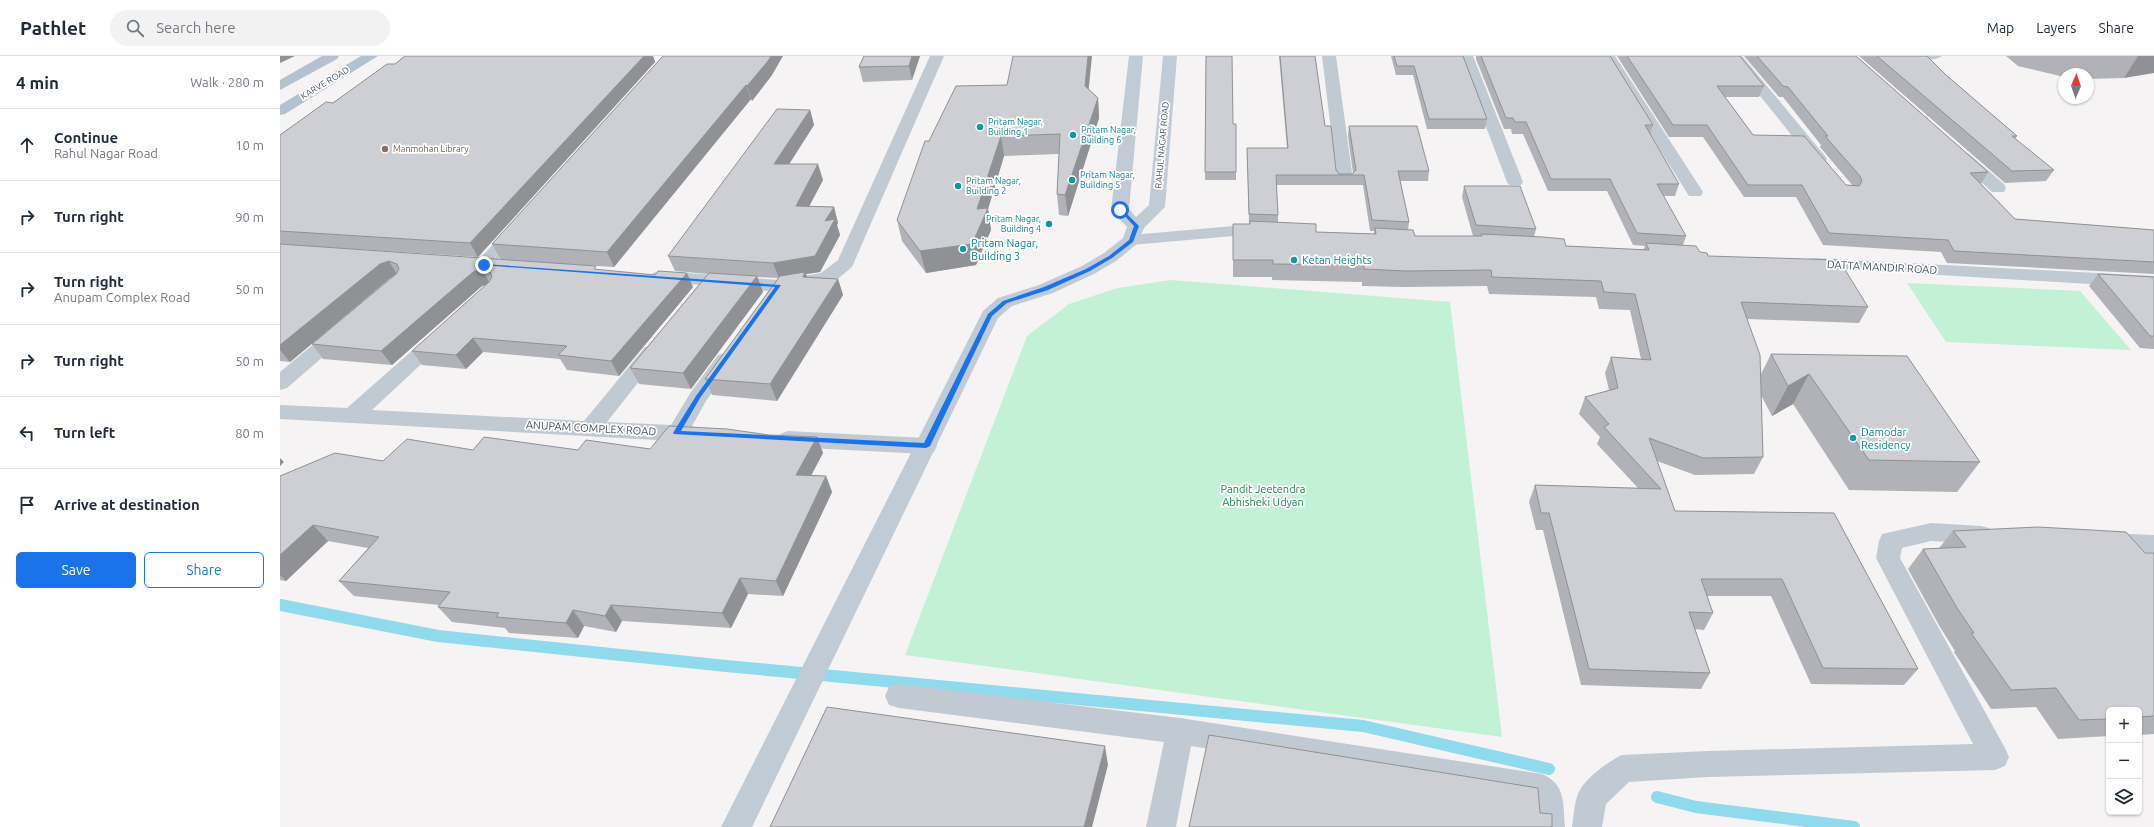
<!DOCTYPE html>
<meta charset="utf-8">
<style>
:root{--surface:#fff;--page:#f2f2f3;--text:#1f2937;--muted:#747a83;--line:#e0e1e3;--accent:#1a73e8}
body{margin:0;font-family:Ubuntu,sans-serif;background:var(--page);color:var(--text)}
.controls{position:absolute;right:12px;bottom:12px;display:grid;overflow:hidden;border-radius:6px;box-shadow:0 1px 3px #0004}
.controls button{width:36px;height:36px;display:grid;place-items:center;padding:0;border:0;border-bottom:1px solid var(--line);background:var(--surface);color:var(--text);font:20px sans-serif}
.compass{position:absolute;left:1778px;top:12px;width:36px;height:36px;border-radius:50%;background:var(--surface);box-shadow:0 1px 3px #0004;rotate:2deg}
.stop{position:absolute;width:12px;height:12px;margin:-9px;border:3px solid #1a73e8;border-radius:50%;background:#fff}
.stop.end{background:#1a73e8;border-color:#fff;box-shadow:0 1px 4px #0008}
.list{margin:0;padding:0;list-style:none}
h2{display:flex;justify-content:space-between;align-items:center;height:52px;margin:0;padding:0 16px;font-size:17px}
h2 small{font-size:13px;font-weight:400;color:var(--muted)}
.list li{display:grid;grid-template-columns:26px 1fr auto;gap:12px;align-items:center;box-sizing:border-box;height:72px;padding:0 16px;border-top:1px solid var(--line)}
.list b{display:block;font-size:15px;white-space:nowrap}
.list p{margin:0;font-size:13px;white-space:nowrap;color:var(--muted)}
.list em{font-size:13px;font-style:normal;color:var(--muted)}
.actions{display:flex;gap:8px;padding:12px 16px}
.actions a{flex:1;padding:9px 0;border:1px solid var(--accent);border-radius:6px;text-align:center;font-size:14px;color:var(--accent)}
.actions .main{background:var(--accent);color:#fff}
.icon{flex:none;width:22px;height:22px;fill:none;stroke:currentColor;stroke-width:2;stroke-linecap:round;stroke-linejoin:round}
.map{position:relative;flex:none;width:1874px;height:771px;overflow:hidden}
header{display:flex;align-items:center;gap:24px;box-sizing:border-box;height:56px;padding:0 20px;background:var(--surface);border-bottom:1px solid var(--line)}
header strong{font-size:19px}
nav{display:flex;gap:22px;margin-inline-start:auto;font-size:14px}
.search{width:280px;height:36px;background:var(--page);display:flex;align-items:center;gap:10px;box-sizing:border-box;padding:0 14px;border-radius:22px;color:var(--muted);font-size:15px}
main{display:flex}
aside{flex:1;background:var(--surface)}
.map>svg:first-child{display:block}
.green{fill:#c3f1d5}
.lines{fill:none;stroke-linecap:round;stroke-linejoin:round}
.stream{stroke:#90daee;stroke-width:12}
.street{fill:#c1cad2;fill-rule:evenodd}
.secondary{fill:#c1cbd6;fill-rule:evenodd}
.primary{fill:#b3c2d1;fill-rule:evenodd}
.wall{fill:#b0b2b7;fill-rule:evenodd}
.shaded-wall{fill:#909195}
.building{fill:#cdcfd5;stroke:#909195}
.route{fill:#1a73e8}
.culture-dot{fill:#0f9aa8;stroke:#fff;stroke-width:1.5}
.education-dot{fill:#8d6e63;stroke:#fff;stroke-width:1.5}
.labels{text-anchor:middle;dominant-baseline:central;stroke-width:3.5;stroke-linejoin:round;paint-order:stroke}
.far-street-label{font-size:9px;fill:#4a5661;stroke:#fff}
.far-culture-label{font-size:9px;fill:#0d838f;stroke:#fff;text-anchor:start}
.far-education-label{font-size:9px;fill:#785e54;stroke:#fff;text-anchor:start}
.culture-label{font-size:11px;fill:#0d838f;stroke:#fff;text-anchor:start}
.street-label{font-size:11px;fill:#4a5661;stroke:#fff}
.park-label{font-size:11px;fill:#17864f;stroke:#fff}
</style>
<header>
<strong>Pathlet</strong>
<div class="search"><svg class="icon" aria-label="search" viewBox="0 0 24 24"><circle cx="10" cy="10" r="6"/><path d="M15 15l6 6"/></svg>Search here</div>
<nav><a>Map</a><a>Layers</a><a>Share</a></nav>
</header>
<main>
<aside>
<h2>4 min<small>Walk · 280 m</small></h2>
<ul class="list">
<li><svg class="icon" aria-label="ahead" viewBox="0 0 24 24"><path d="M12 20V5M6 11l6-6 6 6"/></svg><div><b>Continue</b><p>Rahul Nagar Road</p></div><em>10 m</em></li>
<li><svg class="icon" aria-label="right" viewBox="0 0 24 24"><path d="M7 20v-9h11M14 6l5 5-5 5"/></svg><div><b>Turn right</b></div><em>90 m</em></li>
<li><svg class="icon" aria-label="right" viewBox="0 0 24 24"><path d="M7 20v-9h11M14 6l5 5-5 5"/></svg><div><b>Turn right</b><p>Anupam Complex Road</p></div><em>50 m</em></li>
<li><svg class="icon" aria-label="right" viewBox="0 0 24 24"><path d="M7 20v-9h11M14 6l5 5-5 5"/></svg><div><b>Turn right</b></div><em>50 m</em></li>
<li><svg class="icon" aria-label="left" viewBox="0 0 24 24"><path d="M17 20v-9H6M10 6l-5 5 5 5"/></svg><div><b>Turn left</b></div><em>80 m</em></li>
<li><svg class="icon" aria-label="arrive" viewBox="0 0 24 24"><path d="M6 21V4h12l-3 4 3 4H6"/></svg><div><b>Arrive at destination</b></div></li>
</ul>
<div class="actions"><a class="main">Save</a><a>Share</a></div>
</aside>
<div class="map">
<svg width="1874" height="771" viewBox="0 0 1874 771">
<rect width="100%" height="100%" fill="#f5f3f3"/>
<g class="green">
<path d="M 891,224 L 1170,246 L 1222,681 L 625,599 L 747,280 L 789,248 L 837,232 Z"/>
<path d="M 1627,227 L 1800,235 L 1851,294 L 1666,286 Z"/>
</g>
<g class="lines">
<g class="stream">
<path d="M 0,549 L 158,580 L 446,610 L 1083,670 L 1269,713"/>
<path d="M 1377,741 L 1416,751 L 1574,771"/>
</g>
<g class="street">
<path d="M 650,0 L 664,0 L 572,211 L 554,226 L 499,236 L 373,225 L 371,221 L 373,217 L 380,215 L 499,224 L 541,217 L 558,204 Z"/>
<path d="M 1042,0 L 1056,0 L 1073,124 L 1071,127 L 1059,127 L 1057,124 Z"/>
<path d="M 1179,0 L 1193,0 L 1243,126 L 1241,129 L 1229,129 L 1227,126 Z"/>
<path d="M 1321,0 L 1335,0 L 1423,136 L 1421,140 L 1409,140 Z"/>
<path d="M 1448,0 L 1462,0 L 1545,100 L 1547,103 L 1545,106 L 1533,106 Z"/>
<path d="M 1608,0 L 1662,0 C 1657,6 1613,6 1608,0 Z"/>
<path d="M 1683,96 L 1689,98 L 1724,128 L 1726,132 L 1724,136 L 1712,136 L 1677,104 L 1675,101 L 1677,98 Z"/>
<path d="M 236,168 L 242,169 L 245,173 L 242,177 L 210,213 L 204,214 L 198,213 L 195,209 L 198,205 L 230,169 Z"/>
<path d="M 965,169 L 987,171 L 990,175 L 987,179 L 965,179 L 851,189 L 845,188 L 842,184 L 845,180 L 851,179 Z"/>
<path d="M 1533,202 L 1874,220 L 1874,232 L 1527,211 L 1524,207 L 1527,203 Z"/>
<path d="M 60,270 L 67,272 L 70,276 L 67,280 L 7,332 L 0,334 L 0,316 L 53,272 Z"/>
<path d="M 159,275 L 166,277 L 169,281 L 166,285 L 92,354 L 304,365 L 365,291 L 372,290 L 379,291 L 382,296 L 327,366 L 391,369 L 411,336 L 438,299 L 445,297 L 452,299 L 455,304 L 426,345 L 412,370 L 421,373 L 424,378 L 421,383 L 413,386 L 0,363 L 0,349 L 67,352 L 152,277 Z"/>
<path d="M 508,375 L 646,382 L 654,384 L 657,390 L 654,396 L 646,398 L 508,391 L 500,388 L 497,383 L 500,378 Z"/>
<path d="M 1651,467 L 1701,470 L 1709,472 L 1713,479 L 1709,486 L 1701,488 L 1651,485 L 1622,492 L 1620,502 L 1725,692 L 1729,701 L 1725,710 L 1715,714 L 1428,721 L 1349,726 L 1326,748 L 1322,771 L 1292,771 C 1294,759 1294,743 1301,732 C 1308,721 1330,704 1342,699 L 1428,695 L 1693,688 L 1596,502 L 1599,485 L 1602,478 Z"/>
<path d="M 1827,477 L 1874,479 L 1874,497 L 1827,495 L 1818,493 L 1815,486 L 1818,479 Z"/>
<path d="M 619,628 L 900,662 L 1262,718 C 1286,728 1283,748 1285,771 L 1255,771 L 1253,745 L 911,690 L 896,771 L 866,771 L 884,686 L 619,652 L 609,649 L 605,640 L 609,631 Z"/>
</g>
<path class="secondary" d="M 849,0 L 863,0 L 849,153 L 856,161 L 869,149 L 883,0 L 897,0 L 885,151 L 864,172 L 857,188 L 836,205 L 814,218 L 773,237 L 732,250 L 718,262 L 472,771 L 441,771 L 703,255 L 718,242 L 759,229 L 802,210 L 824,197 L 843,182 L 847,171 L 831,154 Z"/>
<g class="primary">
<path d="M 42,0 L 59,0 L 57,3 L 0,34 L 0,24 Z"/>
<path d="M 81,0 L 98,0 L 5,58 L 0,59 L 0,49 Z"/>
</g>
</g>
<g class="wall">
<path d="M 125,0 L 373,0 L 375,6 L 198,201 L 76,193 L 318,214 L 413,231 L 339,320 L 287,314 L 280,303 L 203,296 L 186,313 L 142,309 L 132,295 L 206,229 L 202,230 L 112,309 L 43,303 L 32,288 L 112,221 L 110,222 L 10,306 L 0,305 L 0,79 L 115,8 Z"/>
<path d="M 383,0 L 492,19 L 472,45 L 471,43 L 334,211 L 221,204 L 212,188 Z"/>
<path d="M 584,0 L 640,0 L 632,24 L 583,26 L 579,11 Z"/>
<path d="M 926,0 L 953,68 L 956,116 L 956,124 L 925,124 Z"/>
<path d="M 999,0 L 1035,0 L 1045,70 L 1056,114 L 1059,118 L 1072,118 L 1073,117 L 1068,80 L 1069,70 L 1149,115 L 1148,125 L 1120,125 L 1129,166 L 1128,174 L 1135,180 L 1193,180 L 1182,141 L 1184,130 L 1256,173 L 1254,181 L 1286,190 L 1363,194 L 1365,190 L 1353,189 L 1327,135 L 1268,135 L 1243,78 L 1232,78 L 1231,73 L 1224,73 L 1196,3 L 1196,0 L 1330,0 L 1373,69 L 1370,79 L 1399,128 L 1395,140 L 1383,140 L 1406,180 L 1403,189 L 1428,200 L 1588,251 L 1579,267 L 1467,263 L 1481,318 L 1491,298 L 1700,406 L 1677,436 L 1569,434 L 1513,348 L 1492,360 L 1481,339 L 1483,401 L 1474,418 L 1415,419 L 1377,405 L 1395,455 L 1554,457 L 1638,613 L 1624,629 L 1531,628 L 1491,540 L 1427,540 L 1433,557 L 1424,574 L 1415,573 L 1430,617 L 1421,633 L 1301,629 L 1263,474 L 1256,474 L 1249,446 L 1255,429 L 1358,432 L 1317,388 L 1320,381 L 1299,358 L 1305,341 L 1329,334 L 1325,317 L 1331,301 L 1361,303 L 1350,254 L 1319,253 L 1316,241 L 1209,238 L 1207,230 L 1123,231 L 1082,230 L 1082,226 L 992,224 L 992,221 L 953,221 L 953,168 L 970,168 L 969,168 L 967,92 L 1007,92 ZM 996,129 L 1083,129 L 1090,175 L 1094,175 L 1094,178 L 1036,176 L 998,166 L 998,159 Z"/>
<path d="M 1111,0 L 1183,0 L 1207,63 L 1205,73 L 1147,73 L 1133,19 L 1116,19 Z"/>
<path d="M 1337,0 L 1460,0 L 1484,30 L 1479,41 L 1445,41 L 1473,79 L 1566,129 L 1573,130 L 1540,91 L 1541,89 L 1503,41 L 1499,41 L 1464,0 L 1576,0 L 1708,116 L 1701,128 L 1735,163 L 1874,174 L 1874,218 L 1667,207 L 1661,196 L 1543,189 L 1516,141 L 1464,141 L 1423,81 L 1389,81 Z"/>
<path d="M 1579,0 L 1647,0 L 1666,19 L 1737,80 L 1735,83 L 1774,114 L 1766,125 L 1725,127 Z"/>
<path d="M 1726,0 L 1874,0 L 1844,22 L 1808,23 L 1808,18 L 1784,18 L 1784,21 L 1738,10 Z"/>
<path d="M 727,29 L 809,34 L 818,42 L 819,62 L 788,160 L 779,159 L 777,138 L 779,98 L 724,100 L 708,153 L 711,174 L 696,209 L 646,217 L 622,185 L 617,164 L 649,85 Z"/>
<path d="M 530,54 L 534,69 L 509,108 L 543,124 L 529,150 L 554,151 L 558,167 L 557,169 L 560,179 L 540,216 L 526,218 L 527,221 L 558,223 L 563,239 L 497,345 L 432,339 L 425,323 L 498,222 L 477,221 L 483,236 L 411,333 L 359,328 L 350,312 L 428,218 L 395,215 L 388,200 Z"/>
<path d="M 1818,218 L 1874,221 L 1874,293 L 1860,292 L 1809,230 Z"/>
<path d="M 489,379 L 537,381 L 543,397 L 531,419 L 546,420 L 552,436 L 503,540 L 468,538 L 451,572 L 342,565 L 336,576 L 304,570 L 298,582 L 229,577 L 225,572 L 172,566 L 158,551 L 159,549 L 74,540 L 59,525 L 88,492 L 48,485 L 6,525 L 0,524 L 0,420 L 103,405 L 193,394 L 298,394 L 370,393 Z"/>
<path d="M 1673,475 L 1865,497 L 1874,497 L 1874,678 L 1859,679 L 1859,654 L 1829,654 L 1829,680 L 1778,683 L 1756,651 L 1711,653 L 1674,596 L 1675,595 L 1660,571 L 1628,513 L 1643,493 L 1659,492 Z"/>
</g>
<g class="shaded-wall">
<path d="M 0,0 L 15,0 L 0,7 Z"/>
<path d="M 364,0 L 373,0 L 375,6 L 198,201 L 190,187 Z"/>
<path d="M 491,0 L 503,0 L 492,19 L 472,45 L 467,30 Z"/>
<path d="M 632,0 L 640,0 L 632,24 L 629,10 Z"/>
<path d="M 808,0 L 812,0 L 807,50 L 805,30 Z"/>
<path d="M 1858,0 L 1874,0 L 1874,17 L 1844,22 Z"/>
<path d="M 466,29 L 471,43 L 334,211 L 327,196 Z"/>
<path d="M 818,42 L 819,62 L 788,160 L 785,139 Z"/>
<path d="M 530,54 L 534,69 L 499,124 L 494,108 Z"/>
<path d="M 721,80 L 724,100 L 708,153 L 711,174 L 696,209 L 646,217 L 640,195 L 697,153 Z"/>
<path d="M 538,108 L 543,124 L 521,166 L 516,150 Z"/>
<path d="M 554,151 L 558,167 L 557,169 L 560,179 L 540,216 L 526,218 L 531,232 L 499,222 L 493,207 L 545,165 Z"/>
<path d="M 109,205 L 118,220 L 110,222 L 10,306 L 0,294 L 0,289 L 100,208 Z"/>
<path d="M 202,213 L 210,228 L 202,230 L 112,309 L 101,295 L 193,216 Z"/>
<path d="M 407,217 L 413,231 L 339,320 L 331,305 Z"/>
<path d="M 477,220 L 483,236 L 411,333 L 403,317 Z"/>
<path d="M 558,223 L 563,239 L 497,345 L 490,328 Z"/>
<path d="M 193,282 L 203,296 L 186,313 L 176,299 Z"/>
<path d="M 1529,318 L 1513,348 L 1492,360 L 1508,330 Z"/>
<path d="M 537,381 L 543,397 L 523,435 L 516,419 Z"/>
<path d="M 0,402 L 4,406 L 0,410 Z"/>
<path d="M 546,420 L 552,436 L 503,540 L 496,525 Z"/>
<path d="M 33,469 L 48,485 L 6,525 L 0,519 L 0,499 Z"/>
<path d="M 460,522 L 468,538 L 451,572 L 442,557 Z"/>
<path d="M 331,549 L 342,565 L 336,576 L 325,560 Z"/>
<path d="M 293,554 L 304,570 L 298,582 L 286,567 Z"/>
<path d="M 825,690 L 828,709 L 812,771 L 804,771 Z"/>
</g>
<g class="building">
<path d="M 125,0 L 364,0 L 190,187 L 0,175 L 0,79 L 46,46 L 53,47 L 107,8 L 115,8 Z"/>
<path d="M 383,0 L 491,0 L 488,5 L 467,30 L 466,29 L 327,196 L 212,188 Z"/>
<path d="M 584,0 L 632,0 L 629,10 L 579,11 Z"/>
<path d="M 733,0 L 808,0 L 805,30 L 818,42 L 785,139 L 777,138 L 780,78 L 721,80 L 697,153 L 708,152 L 692,188 L 640,195 L 617,164 L 645,85 L 649,85 L 676,30 L 727,29 Z"/>
<path d="M 926,0 L 952,0 L 953,68 L 956,68 L 956,116 L 925,116 Z"/>
<path d="M 1000,0 L 1035,0 L 1045,70 L 1051,70 L 1056,114 L 1059,118 L 1072,118 L 1076,114 L 1069,70 L 1137,70 L 1149,115 L 1118,115 L 1129,166 L 1092,164 L 1084,119 L 996,119 L 998,159 L 969,158 L 967,92 L 1008,92 Z"/>
<path d="M 1114,0 L 1183,0 L 1207,63 L 1149,63 L 1134,10 L 1117,10 Z"/>
<path d="M 1201,0 L 1330,0 L 1373,69 L 1365,69 L 1399,128 L 1377,128 L 1406,180 L 1357,177 L 1330,123 L 1271,123 L 1246,66 L 1235,66 L 1233,62 L 1226,62 Z"/>
<path d="M 1347,0 L 1460,0 L 1484,30 L 1437,30 L 1473,79 L 1524,80 L 1566,129 L 1579,130 L 1582,125 L 1580,120 L 1545,80 L 1548,80 L 1508,31 L 1503,30 L 1477,0 L 1576,0 L 1708,116 L 1690,117 L 1735,163 L 1874,174 L 1874,206 L 1674,195 L 1668,184 L 1549,177 L 1522,129 L 1468,129 L 1427,69 L 1393,69 Z"/>
<path d="M 1597,0 L 1647,0 L 1666,19 L 1737,80 L 1732,80 L 1774,114 L 1732,115 Z"/>
<path d="M 497,53 L 530,54 L 494,108 L 538,108 L 516,150 L 554,151 L 545,165 L 555,163 L 535,200 L 493,207 L 388,200 Z"/>
<path d="M 1184,130 L 1240,130 L 1256,173 L 1196,169 Z"/>
<path d="M 970,165 L 1036,168 L 1036,176 L 1096,178 L 1095,172 L 1133,174 L 1135,180 L 1202,180 L 1201,178 L 1263,181 L 1284,183 L 1286,190 L 1369,194 L 1366,187 L 1416,190 L 1420,196 L 1427,197 L 1428,200 L 1559,204 L 1588,251 L 1461,246 L 1480,299 L 1483,401 L 1423,402 L 1369,382 L 1395,455 L 1554,457 L 1638,613 L 1543,612 L 1502,523 L 1421,523 L 1433,557 L 1409,556 L 1430,617 L 1309,613 L 1269,457 L 1261,457 L 1255,429 L 1381,433 L 1324,371 L 1329,368 L 1305,341 L 1338,332 L 1331,301 L 1371,304 L 1355,238 L 1324,236 L 1321,225 L 1212,221 L 1211,214 L 1126,215 L 1084,213 L 1084,209 L 993,208 L 993,204 L 953,204 L 953,168 L 970,168 Z"/>
<path d="M 0,188 L 316,210 L 314,213 L 375,219 L 378,215 L 407,217 L 331,305 L 278,299 L 287,290 L 193,282 L 176,299 L 132,295 L 209,226 L 212,221 L 210,216 L 202,213 L 193,216 L 101,295 L 32,288 L 116,218 L 119,213 L 117,208 L 109,205 L 100,208 L 0,289 Z"/>
<path d="M 525,216 L 523,221 L 558,223 L 490,328 L 425,323 L 500,220 Z"/>
<path d="M 429,217 L 477,220 L 403,317 L 350,312 Z"/>
<path d="M 1818,218 L 1874,221 L 1874,280 L 1870,280 Z"/>
<path d="M 1491,298 L 1627,300 L 1700,406 L 1589,404 L 1529,318 L 1508,330 Z"/>
<path d="M 389,370 L 447,373 L 489,379 L 537,381 L 516,419 L 546,420 L 496,525 L 460,522 L 442,557 L 331,549 L 325,560 L 293,554 L 286,567 L 216,561 L 219,557 L 158,551 L 170,536 L 59,525 L 99,481 L 33,469 L 0,499 L 0,420 L 55,397 L 103,405 L 127,383 L 193,394 L 204,381 L 298,394 L 306,384 L 370,393 Z"/>
<path d="M 1758,471 L 1846,476 L 1865,497 L 1874,497 L 1874,660 L 1859,661 L 1859,654 L 1829,654 L 1829,663 L 1799,664 L 1776,632 L 1731,634 L 1691,577 L 1694,577 L 1677,552 L 1643,493 L 1686,491 L 1673,475 Z"/>
<path d="M 547,651 L 825,690 L 804,771 L 490,771 Z"/>
<path d="M 929,679 L 1258,732 L 1260,757 L 1272,758 L 1272,771 L 909,771 Z"/>
</g>
<path class="route" d="M 838,153 L 842,153 L 859,170 L 853,186 L 832,202 L 810,215 L 768,234 L 727,247 L 712,260 L 650,390 L 646,392 L 394,378 L 393,377 L 416,340 L 495,231 L 201,209 L 204,208 L 501,229 L 420,342 L 401,375 L 644,387 L 708,258 L 723,245 L 764,231 L 806,213 L 829,200 L 849,184 L 854,170 Z"/>
<g class="culture-dot">
<circle cx="700" cy="71" r="4"/>
<circle cx="793" cy="79" r="4"/>
<circle cx="792" cy="124" r="4"/>
<circle cx="678" cy="130" r="4"/>
<circle cx="769" cy="168" r="4"/>
<circle cx="683" cy="193" r="4"/>
<circle cx="1014" cy="204" r="4"/>
<circle cx="1573" cy="382" r="4"/>
</g>
<circle class="education-dot" cx="105" cy="93" r="4"/>
<g class="labels">
<g class="far-street-label">
<text transform="translate(45 27) rotate(-31)">KARVE ROAD</text>
<text transform="translate(882 89) rotate(-85)">RAHUL NAGAR ROAD</text>
</g>
<g class="far-culture-label">
<text x="708" y="66">Pritam Nagar,<tspan x="708" dy="10">Building 1</tspan></text>
<text x="801" y="74">Pritam Nagar,<tspan x="801" dy="10">Building 6</tspan></text>
<text x="800" y="119">Pritam Nagar,<tspan x="800" dy="10">Building 5</tspan></text>
<text x="686" y="125">Pritam Nagar,<tspan x="686" dy="10">Building 2</tspan></text>
<text x="761" y="163" text-anchor="end">Pritam Nagar,<tspan x="761" dy="10">Building 4</tspan></text>
</g>
<g class="far-education-label">
<text x="113" y="93">Manmohan Library</text>
</g>
<g class="culture-label">
<text x="691" y="187">Pritam Nagar,<tspan x="691" dy="13">Building 3</tspan></text>
<text x="1022" y="204">Ketan Heights</text>
<text x="1581" y="376">Damodar<tspan x="1581" dy="13">Residency</tspan></text>
</g>
<g class="street-label">
<text transform="translate(1602 211) rotate(3)">DATTA MANDIR ROAD</text>
<text transform="translate(311 372) rotate(3)">ANUPAM COMPLEX ROAD</text>
</g>
<g class="park-label">
<text x="983" y="433">Pandit Jeetendra<tspan x="983" dy="13">Abhisheki Udyan</tspan></text>
</g>
</g>
</svg>
<div class="controls">
<button>+</button>
<button>−</button>
<button><svg class="icon" aria-label="layers" viewBox="0 0 24 24"><path d="M12 4l9 5-9 5-9-5zM3 14l9 5 9-5"/></svg></button>
</div>
<svg class="compass" viewBox="-18 -18 36 36"><path d="M0-13l5 13h-10z" fill="#e53935"/><path d="M0 13l5-13h-10z" fill="#747a83"/></svg>
<div class="stop" style="left:840px;top:154px"></div>
<div class="stop end" style="left:204px;top:209px"></div>
</div>
</main>
